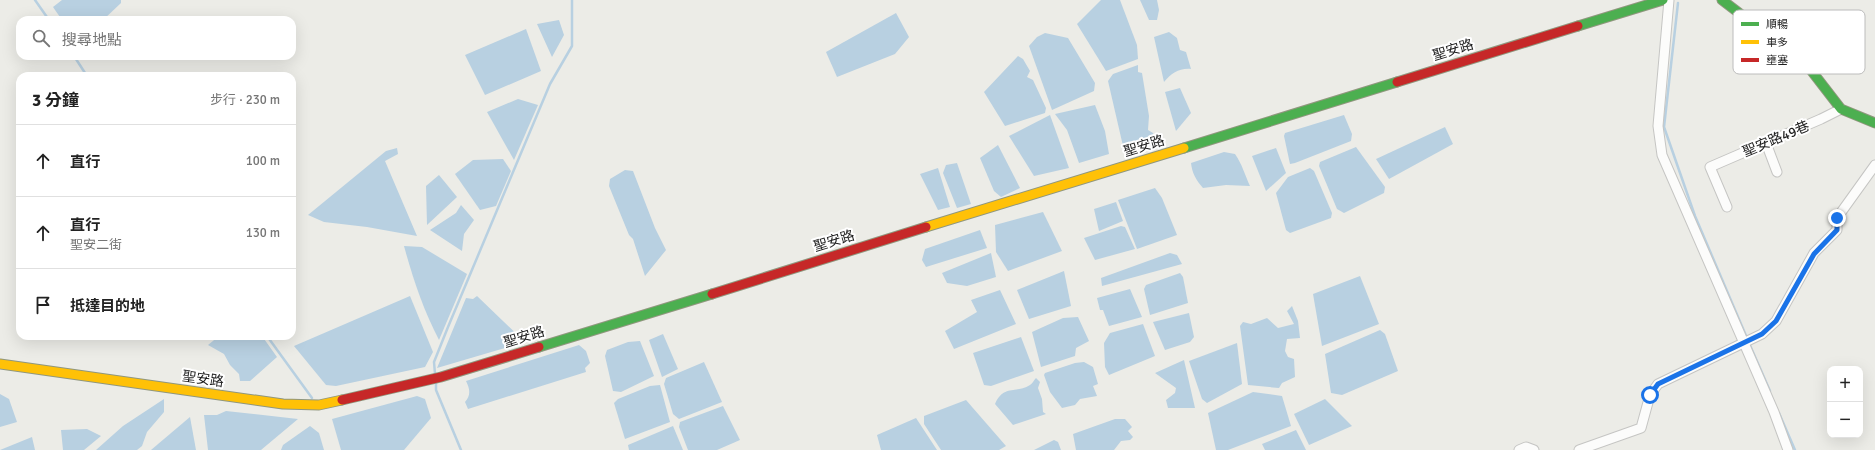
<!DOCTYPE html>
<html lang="zh-TW">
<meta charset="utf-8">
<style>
:root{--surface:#fff;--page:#f2f2f2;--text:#222;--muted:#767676;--line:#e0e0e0}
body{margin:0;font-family:Signika,"Noto Sans TC",sans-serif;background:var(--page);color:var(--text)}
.controls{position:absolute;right:12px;bottom:12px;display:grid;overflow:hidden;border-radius:8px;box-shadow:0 4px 16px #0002}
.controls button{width:36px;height:36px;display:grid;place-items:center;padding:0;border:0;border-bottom:1px solid var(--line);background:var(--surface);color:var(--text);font:20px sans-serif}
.stop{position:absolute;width:12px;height:12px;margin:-9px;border:3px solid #1a73e8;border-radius:50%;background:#fff}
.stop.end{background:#1a73e8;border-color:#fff;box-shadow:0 1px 4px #0008}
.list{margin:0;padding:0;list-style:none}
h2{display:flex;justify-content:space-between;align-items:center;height:52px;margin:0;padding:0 16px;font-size:17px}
h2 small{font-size:13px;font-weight:400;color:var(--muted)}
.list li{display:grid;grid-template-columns:26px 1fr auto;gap:12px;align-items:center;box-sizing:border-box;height:72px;padding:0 16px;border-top:1px solid var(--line)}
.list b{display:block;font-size:15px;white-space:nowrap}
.list p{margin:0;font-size:13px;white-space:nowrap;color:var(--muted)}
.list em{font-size:13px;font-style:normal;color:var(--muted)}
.icon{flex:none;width:22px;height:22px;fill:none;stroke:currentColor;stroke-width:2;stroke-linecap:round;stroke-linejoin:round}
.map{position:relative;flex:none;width:1875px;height:450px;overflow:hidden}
.search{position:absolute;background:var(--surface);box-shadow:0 4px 16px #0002;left:16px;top:16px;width:280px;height:44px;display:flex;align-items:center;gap:10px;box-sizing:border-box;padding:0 14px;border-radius:12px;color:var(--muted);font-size:15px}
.panel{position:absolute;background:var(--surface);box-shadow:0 4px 16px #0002;left:16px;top:72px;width:280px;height:268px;border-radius:12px}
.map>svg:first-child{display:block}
.water{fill:#b8d0e1}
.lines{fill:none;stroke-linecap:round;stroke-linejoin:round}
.stream{stroke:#b8d0e1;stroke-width:2.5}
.street-casing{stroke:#c5c5c3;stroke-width:11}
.fast-casing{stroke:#90977e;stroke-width:11}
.slow-casing{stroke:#90977e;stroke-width:11}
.jam-casing{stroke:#90977e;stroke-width:11}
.street{stroke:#fcfcfb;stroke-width:9}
.fast{stroke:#4caf50;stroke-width:9}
.slow{stroke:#ffc107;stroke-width:9}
.jam{stroke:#c62828;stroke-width:9}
.route{stroke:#1a73e8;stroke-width:5}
.labels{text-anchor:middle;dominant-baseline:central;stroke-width:4;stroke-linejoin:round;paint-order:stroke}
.street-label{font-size:14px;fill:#1e1e1e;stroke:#fff}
.key{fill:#fff;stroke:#bcbcbc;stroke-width:1}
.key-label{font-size:11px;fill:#1e1e1e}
</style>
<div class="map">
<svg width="1875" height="450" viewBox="0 0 1875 450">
<rect width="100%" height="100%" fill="#ecece7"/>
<g class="water">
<path d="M 62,0 L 121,0 L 121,3 L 103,20 L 62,20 L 53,7 Z"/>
<path d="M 1101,0 L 1120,0 L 1137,45 L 1138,59 L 1106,71 L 1077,24 Z"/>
<path d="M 1140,0 L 1157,0 L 1159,10 L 1157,20 L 1149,20 Z"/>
<path d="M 896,13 L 909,37 L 895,54 L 837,77 L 826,52 Z"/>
<path d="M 559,20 L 564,35 L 552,57 L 537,24 Z"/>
<path d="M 526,29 L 541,71 L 485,95 L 465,55 Z"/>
<path d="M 1169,32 L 1177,38 L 1180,50 L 1186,52 L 1191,69 C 1179,68 1172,73 1164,82 L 1154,37 Z"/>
<path d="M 1045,33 L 1068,38 L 1095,83 L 1094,91 L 1052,110 L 1029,46 L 1037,37 Z"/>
<path d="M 1018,56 L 1023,59 L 1030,71 L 1027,77 L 1033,80 L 1046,108 L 1045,113 L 1005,126 L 984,92 Z"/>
<path d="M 1138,65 L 1138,72 L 1142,73 L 1149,116 L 1148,130 L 1153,133 L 1156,141 L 1150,145 L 1130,152 L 1123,146 L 1108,81 L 1113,74 Z"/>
<path d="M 1180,88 L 1191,113 L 1176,131 L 1165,92 Z"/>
<path d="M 518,99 L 538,105 L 514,160 L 487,112 Z"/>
<path d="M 1095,105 L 1105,131 L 1109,154 L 1079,163 L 1067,130 L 1055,114 Z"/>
<path d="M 1050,115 L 1069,168 L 1034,176 L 1009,136 Z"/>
<path d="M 1344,115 L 1352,134 L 1351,141 L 1295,163 L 1290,164 L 1284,136 L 1285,133 Z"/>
<path d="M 1445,127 L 1453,144 L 1389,179 L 1376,159 Z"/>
<path d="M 998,145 L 1020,188 L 1001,197 L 994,191 L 980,158 Z"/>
<path d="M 1356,147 L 1385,187 L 1384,193 L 1344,213 L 1337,209 L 1319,166 L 1320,162 Z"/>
<path d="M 397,148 L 398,154 L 385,161 L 417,236 L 367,227 L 324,222 L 308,215 L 386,151 Z"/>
<path d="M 1276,148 L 1286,173 L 1266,191 L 1252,156 Z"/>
<path d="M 1224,152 L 1235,154 C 1242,164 1245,175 1250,186 L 1226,185 L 1203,188 C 1196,180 1192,173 1191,163 Z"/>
<path d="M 503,159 L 511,171 L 496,206 L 480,210 L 455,174 L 473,160 Z"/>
<path d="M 957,163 L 971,204 L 957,208 L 943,173 L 946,165 Z"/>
<path d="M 938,168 L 950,207 L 938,210 L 920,174 Z"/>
<path d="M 1310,168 L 1314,171 L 1332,213 L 1331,218 L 1290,233 L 1286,230 L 1276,193 L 1288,177 Z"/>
<path d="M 625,170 L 633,171 L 655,228 L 666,250 L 645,276 L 633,239 L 629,235 L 609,186 L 610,179 Z"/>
<path d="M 439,175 L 457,197 L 427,225 L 426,186 Z"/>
<path d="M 1155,188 L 1162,198 L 1177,235 L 1137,249 L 1118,200 Z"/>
<path d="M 1116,202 L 1123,221 L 1099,231 L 1094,209 Z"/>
<path d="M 461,205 L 474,220 L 464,234 L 462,251 L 430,230 L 456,213 Z"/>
<path d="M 1043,212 L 1062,251 L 1008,271 L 996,252 L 995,225 Z"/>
<path d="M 1121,226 L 1125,227 L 1135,249 L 1095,260 L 1084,238 Z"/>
<path d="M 980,230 L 987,248 L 926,267 L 922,260 L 925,249 Z"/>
<path d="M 404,246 L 422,247 L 467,274 L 439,340 C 423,309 413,279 404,246 Z"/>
<path d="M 991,253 L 996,277 L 967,286 L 947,283 L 942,273 Z"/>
<path d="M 1170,253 L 1177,255 L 1182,264 L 1102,286 L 1101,278 Z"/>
<path d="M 1064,271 L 1071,306 L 1029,319 L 1017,290 Z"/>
<path d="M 1180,273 L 1183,277 L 1188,303 L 1150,315 L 1144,289 L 1146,285 Z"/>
<path d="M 1360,276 L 1379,324 L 1322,346 L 1313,294 Z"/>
<path d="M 1130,289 L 1142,317 L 1109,326 L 1103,310 L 1100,310 L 1097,298 Z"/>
<path d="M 1000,290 L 1016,324 L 954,349 L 945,331 L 977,312 L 971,300 Z"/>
<path d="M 410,296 L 433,352 L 425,367 L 336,386 L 326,385 L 294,346 Z"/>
<path d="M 477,296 L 525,342 L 437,368 L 466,298 L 473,299 Z"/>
<path d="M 1292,306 L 1298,321 L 1300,338 L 1287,339 L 1285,351 L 1288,357 L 1294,359 L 1295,377 L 1282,383 L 1279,388 L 1248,385 L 1240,326 L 1243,322 L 1251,324 L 1267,318 L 1278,328 L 1294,324 L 1287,311 Z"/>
<path d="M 1189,313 L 1194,337 L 1190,342 L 1165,350 L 1153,322 Z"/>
<path d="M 1078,317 L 1089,341 L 1076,348 L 1075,356 L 1041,367 L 1032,332 L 1063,318 Z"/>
<path d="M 1143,324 L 1155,356 L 1109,375 L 1105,367 L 1104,343 L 1110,333 Z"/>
<path d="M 1380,330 L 1385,334 L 1398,371 L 1342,395 L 1331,393 L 1325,354 Z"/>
<path d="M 663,334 L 678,369 L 662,377 L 649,340 Z"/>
<path d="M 219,336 L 262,336 L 277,357 L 250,381 L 240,381 L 239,374 L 230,365 L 224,354 L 208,345 Z"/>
<path d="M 1021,337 L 1034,371 L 991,386 L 984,385 L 973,353 Z"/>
<path d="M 640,341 L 654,376 L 621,392 L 613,391 L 605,356 L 607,350 L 628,342 Z"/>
<path d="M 1237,343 L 1242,384 L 1207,403 L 1202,399 L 1189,361 Z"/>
<path d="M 579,345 L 586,351 L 590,363 L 585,368 L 586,372 L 468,409 L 465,402 C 471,395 470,389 466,381 Z"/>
<path d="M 1184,360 L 1195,408 L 1168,408 L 1166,400 L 1175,393 L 1176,388 L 1155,373 Z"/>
<path d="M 704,362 L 722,402 L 679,419 L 673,414 L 664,384 L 666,378 Z"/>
<path d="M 1084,362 L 1093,367 L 1098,384 L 1093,386 L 1097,396 L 1080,399 L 1075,405 L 1062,408 L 1050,392 L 1044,375 L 1045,373 L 1075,363 Z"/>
<path d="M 1036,378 L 1040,382 L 1038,388 L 1042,399 L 1043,412 L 1046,414 L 1013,425 L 995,404 C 1004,384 1016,394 1030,385 C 1032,384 1034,380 1036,378 Z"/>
<path d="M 660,385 L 670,422 L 625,439 L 614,403 L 618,399 L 650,386 Z"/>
<path d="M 1253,392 L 1282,396 L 1291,426 L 1228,450 L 1216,450 L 1208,413 Z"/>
<path d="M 0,394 L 9,399 L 17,422 L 0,427 Z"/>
<path d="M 417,396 L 425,399 L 431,418 L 404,450 L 341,450 L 332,419 Z"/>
<path d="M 164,399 L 164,412 L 147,432 L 142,446 L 137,450 L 96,450 L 123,426 Z"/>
<path d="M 1325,399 L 1352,426 L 1309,445 L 1294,414 Z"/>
<path d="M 966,400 L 1006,446 L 999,450 L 941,450 L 924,424 L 924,416 Z"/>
<path d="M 723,406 L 740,440 L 717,450 L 688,450 L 679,427 L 680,422 Z"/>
<path d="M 226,411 L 298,419 L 261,450 L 208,450 L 204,415 L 217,415 Z"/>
<path d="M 190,417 L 196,450 L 151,450 Z"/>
<path d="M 916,418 L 937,450 L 881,450 L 877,435 Z"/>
<path d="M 1115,419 L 1125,419 L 1132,427 L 1128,431 L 1133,437 L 1130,440 L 1121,441 L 1114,450 L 1076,450 L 1073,434 Z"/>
<path d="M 310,426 L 319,433 L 324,450 L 281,450 L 283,445 Z"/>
<path d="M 673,426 L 683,450 L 629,450 L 628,445 Z"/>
<path d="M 87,429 L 101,436 L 84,450 L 63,450 L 61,430 Z"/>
<path d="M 1296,430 L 1306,450 L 1265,450 L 1262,444 Z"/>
<path d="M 32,437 L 35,450 L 0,450 Z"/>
<path d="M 1054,440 L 1058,442 L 1061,450 L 1034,450 Z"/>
</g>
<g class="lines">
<g class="stream">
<path d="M 35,0 L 49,20"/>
<path d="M 1678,3 L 1664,127 L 1695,216 L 1747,338"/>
<path d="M 74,56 L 87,76"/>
<path d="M 267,336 L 312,398"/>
<path d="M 1749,343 L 1770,391"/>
<path d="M 435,374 L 434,362 L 448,327 L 550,84 L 572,46 L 572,0"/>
<path d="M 436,381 L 436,390 L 461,450"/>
<path d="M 1779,413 L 1795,450"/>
</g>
<defs>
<g id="street">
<path d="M 1669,0 L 1658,126 L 1662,155 L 1774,412 L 1788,450"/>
<path d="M 1766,143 L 1777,172"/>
<path d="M 1727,207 L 1710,167 L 1821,119 L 1841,109"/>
<path d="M 1519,450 L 1526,447 L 1534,450"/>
<path d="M 1579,450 L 1641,428 L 1650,395 L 1658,384 L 1762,334 L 1776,321 L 1814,253 L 1837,230 L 1837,218 L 1875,165"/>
</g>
<g id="fast">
<path d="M 1722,0 L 1807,65 L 1841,109 L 1875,123"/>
<path d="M 1578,26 L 1663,0"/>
<path d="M 1184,148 L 1397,82"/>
<path d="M 539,347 L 712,294"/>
</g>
<g id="slow">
<path d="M 926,227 L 1184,148"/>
<path d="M 0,364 L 283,404 L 319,405 L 342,400"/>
</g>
<g id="jam">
<path d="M 1397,82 L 1578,26"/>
<path d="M 712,294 L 926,227"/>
<path d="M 342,400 L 441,377 L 539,347"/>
</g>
</defs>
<use href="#street" class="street-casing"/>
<use href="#fast" class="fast-casing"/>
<use href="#slow" class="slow-casing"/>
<use href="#jam" class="jam-casing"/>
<use href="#street" class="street"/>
<use href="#fast" class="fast"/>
<use href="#slow" class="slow"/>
<use href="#jam" class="jam"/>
</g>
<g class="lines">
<path class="route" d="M 1650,395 L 1658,384 L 1762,334 L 1776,321 L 1814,254 L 1837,230 L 1837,218"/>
</g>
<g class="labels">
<g class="street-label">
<text transform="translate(1453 50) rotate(-17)">聖安路</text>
<text transform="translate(1776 139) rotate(-23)">聖安路49巷</text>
<text transform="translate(1144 146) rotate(-17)">聖安路</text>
<text transform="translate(834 241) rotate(-17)">聖安路</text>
<text transform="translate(524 337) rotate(-17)">聖安路</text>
<text transform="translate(203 379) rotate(8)">聖安路</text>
</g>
</g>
<rect x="1733" y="10" width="132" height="64" rx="6" class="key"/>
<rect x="1741" y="22" width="18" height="4" fill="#4caf50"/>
<rect x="1741" y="40" width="18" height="4" fill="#ffc107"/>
<rect x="1741" y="58" width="18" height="4" fill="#c62828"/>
<g class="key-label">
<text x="1766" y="28">順暢</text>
<text x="1766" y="46">車多</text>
<text x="1766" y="64">壅塞</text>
</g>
</svg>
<div class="controls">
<button>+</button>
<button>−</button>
</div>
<div class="stop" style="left:1650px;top:395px"></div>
<div class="stop end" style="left:1837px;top:218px"></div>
<div class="search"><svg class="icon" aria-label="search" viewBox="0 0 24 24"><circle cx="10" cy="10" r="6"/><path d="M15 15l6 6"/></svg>搜尋地點</div>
<section class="panel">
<h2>3 分鐘<small>步行 · 230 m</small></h2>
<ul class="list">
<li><svg class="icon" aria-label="ahead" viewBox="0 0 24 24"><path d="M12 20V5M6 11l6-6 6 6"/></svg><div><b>直行</b></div><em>100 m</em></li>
<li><svg class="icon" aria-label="ahead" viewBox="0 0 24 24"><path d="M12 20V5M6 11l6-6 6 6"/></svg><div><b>直行</b><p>聖安二街</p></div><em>130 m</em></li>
<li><svg class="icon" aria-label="arrive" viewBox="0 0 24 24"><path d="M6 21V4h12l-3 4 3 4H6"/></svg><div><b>抵達目的地</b></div></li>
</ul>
</section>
</div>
